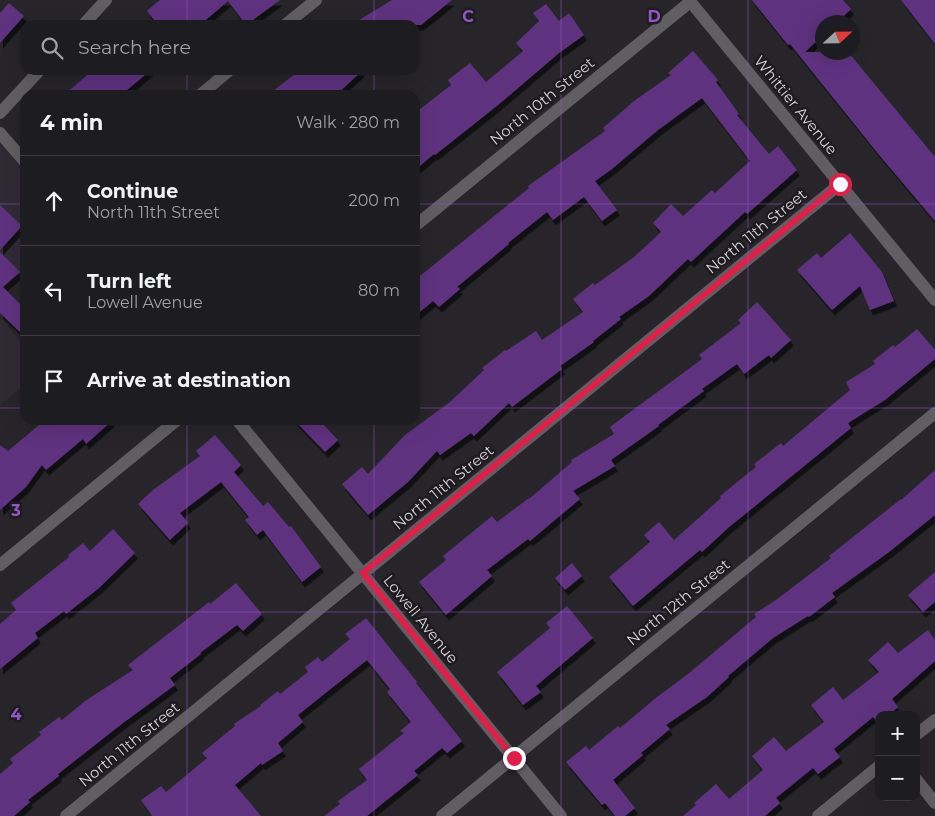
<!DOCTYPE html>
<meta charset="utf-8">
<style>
:root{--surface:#1d1c20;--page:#2a292d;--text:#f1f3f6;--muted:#a0a1a5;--line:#3b3a3e}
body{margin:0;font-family:Montserrat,sans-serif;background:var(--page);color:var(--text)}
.controls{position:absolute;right:15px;bottom:15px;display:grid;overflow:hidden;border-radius:10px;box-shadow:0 5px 20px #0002}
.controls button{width:45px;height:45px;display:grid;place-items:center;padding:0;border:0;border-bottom:1px solid var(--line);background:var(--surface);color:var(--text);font:25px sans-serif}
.compass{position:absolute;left:815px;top:15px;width:45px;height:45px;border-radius:50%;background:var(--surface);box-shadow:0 5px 20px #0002;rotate:68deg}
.stop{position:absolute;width:15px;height:15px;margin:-11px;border:4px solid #e11d48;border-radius:50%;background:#fff}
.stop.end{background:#e11d48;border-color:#fff;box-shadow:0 1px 5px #0008}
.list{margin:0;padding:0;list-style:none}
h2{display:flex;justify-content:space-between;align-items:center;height:65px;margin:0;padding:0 20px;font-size:21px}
h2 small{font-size:16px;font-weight:400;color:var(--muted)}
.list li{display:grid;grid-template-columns:32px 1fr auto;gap:15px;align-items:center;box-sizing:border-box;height:90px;padding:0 20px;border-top:1px solid var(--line)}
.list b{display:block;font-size:19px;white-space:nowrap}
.list p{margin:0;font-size:16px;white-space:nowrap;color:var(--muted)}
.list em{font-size:16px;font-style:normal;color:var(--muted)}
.icon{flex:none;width:28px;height:28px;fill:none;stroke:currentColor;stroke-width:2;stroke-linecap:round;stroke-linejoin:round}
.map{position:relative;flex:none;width:935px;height:816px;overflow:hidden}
.search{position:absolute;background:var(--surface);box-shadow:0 5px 20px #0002;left:20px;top:20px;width:400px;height:55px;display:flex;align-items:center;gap:12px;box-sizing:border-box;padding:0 18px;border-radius:15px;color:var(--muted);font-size:19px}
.panel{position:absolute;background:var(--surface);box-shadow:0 5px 20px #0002;left:20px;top:90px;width:400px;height:335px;border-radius:15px}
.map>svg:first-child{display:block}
.built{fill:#302a35}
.building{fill:#5e337f;filter:url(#shadow)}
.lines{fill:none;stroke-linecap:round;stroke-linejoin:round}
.minor{stroke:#605e63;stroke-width:12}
.secondary{stroke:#605e63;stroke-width:12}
.route{stroke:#e11d48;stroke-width:6}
.grid{fill:none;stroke:#9256c5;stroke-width:1;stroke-opacity:0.55}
.labels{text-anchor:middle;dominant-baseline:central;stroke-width:5;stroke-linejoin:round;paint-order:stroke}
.street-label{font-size:15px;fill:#d6d4d8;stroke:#1e1b20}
.grid-label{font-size:16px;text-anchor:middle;font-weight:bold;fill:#9256c5;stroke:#1e1b20;stroke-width:5;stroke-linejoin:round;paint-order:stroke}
</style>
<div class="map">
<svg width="935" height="816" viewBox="0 0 935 816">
<defs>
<filter id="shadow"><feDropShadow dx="3" dy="5.5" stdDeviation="0" flood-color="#0009"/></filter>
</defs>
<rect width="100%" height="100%" fill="#27252a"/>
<g class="built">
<path d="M 0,144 L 25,172 L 25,274 L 0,296 Z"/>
<path d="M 0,317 L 25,348 L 25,385 L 0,405 Z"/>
</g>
<g class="building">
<path d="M 160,0 L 280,0 L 246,25 L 228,1 L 200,25 L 158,25 L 147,11 Z"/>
<path d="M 392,0 L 452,0 L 421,25 L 351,25 Z"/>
<path d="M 752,0 L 843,0 L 851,9 L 837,22 L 822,22 L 822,36 L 805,52 L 848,52 L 935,157 L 935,221 L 880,156 L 790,44 L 788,45 Z"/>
<path d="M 901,0 L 935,0 L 935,44 Z"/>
<path d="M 9,3 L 24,16 L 0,43 L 0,13 Z"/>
<path d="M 546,4 L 559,21 L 569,13 L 584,35 L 559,53 L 498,105 L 435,155 L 434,154 L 415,170 L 415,113 L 451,85 L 448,80 L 470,63 L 486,82 L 523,51 L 516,43 L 539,21 L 533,13 Z"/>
<path d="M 693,51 L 718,80 L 716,82 L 739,114 L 737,115 L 769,154 L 778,146 L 797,170 L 747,214 L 745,212 L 691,262 L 688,259 L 649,296 L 619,317 L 621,319 L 593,341 L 594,342 L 560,366 L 562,369 L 512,407 L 509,403 L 474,436 L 471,433 L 440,455 L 437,451 L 408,482 L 368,515 L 342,484 L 362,467 L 368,474 L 405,435 L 450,402 L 484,370 L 482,368 L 505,350 L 506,351 L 536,331 L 542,340 L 583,312 L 573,299 L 593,283 L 595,285 L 634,257 L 661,232 L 653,223 L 671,204 L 683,216 L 712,190 L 715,193 L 750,161 L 702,98 L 658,130 L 612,169 L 595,181 L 617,210 L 602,221 L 584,197 L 553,220 L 547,212 L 508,243 L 509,244 L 457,287 L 460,289 L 439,307 L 433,301 L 415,316 L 415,280 L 529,188 L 528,186 L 605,131 L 603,128 L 634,101 L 671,75 L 668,73 Z"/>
<path d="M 93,70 L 151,70 L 121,95 L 64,95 Z"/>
<path d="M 300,70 L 363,70 L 336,95 L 268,95 Z"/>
<path d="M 0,205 L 22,226 L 0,250 Z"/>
<path d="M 850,233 L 882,272 L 894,301 L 870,310 L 860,286 L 832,310 L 797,270 L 817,253 L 821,258 Z"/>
<path d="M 0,252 L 20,272 L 3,287 L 25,309 L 25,337 L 0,313 Z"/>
<path d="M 757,302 L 791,340 L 771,358 L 769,355 L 744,374 L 737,364 L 702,389 L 704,391 L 658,425 L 659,426 L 611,460 L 615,466 L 573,491 L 580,499 L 530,541 L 528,539 L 487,570 L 492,576 L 446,615 L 419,582 L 446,560 L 443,556 L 492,516 L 497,522 L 529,498 L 529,499 L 572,462 L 571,460 L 614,434 L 610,427 L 702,359 L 699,355 L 741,323 L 738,320 Z"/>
<path d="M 917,329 L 935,350 L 935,359 L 885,400 L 848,423 L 851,428 L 728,528 L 702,552 L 700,550 L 633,606 L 609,577 L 650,542 L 644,535 L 659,522 L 674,540 L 721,498 L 720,496 L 756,467 L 754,464 L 781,443 L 783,446 L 850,390 L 846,382 L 875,364 L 873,361 L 893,345 L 895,347 Z"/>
<path d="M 45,420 L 113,420 L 86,444 L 83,439 L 46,470 L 42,465 L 26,487 L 0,510 L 0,445 L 8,451 Z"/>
<path d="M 294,420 L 319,420 L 338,440 L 325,452 Z"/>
<path d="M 215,435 L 241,465 L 234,472 L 263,506 L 268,502 L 289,527 L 291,526 L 321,567 L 302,582 L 263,530 L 257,535 L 245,520 L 249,517 L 221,482 L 180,513 L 188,523 L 170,540 L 138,504 L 153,490 L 200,456 L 196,451 Z"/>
<path d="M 935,470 L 935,515 L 889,552 L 832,593 L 835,597 L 809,617 L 808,616 L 773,638 L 728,676 L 729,677 L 707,697 L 666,725 L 670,729 L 641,753 L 643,755 L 613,780 L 635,808 L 625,816 L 615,816 L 605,803 L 602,805 L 566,762 L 586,746 L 589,750 L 618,726 L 620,728 L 657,697 L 688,674 L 756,617 L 754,614 L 776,600 L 831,558 L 829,556 L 901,499 L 901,500 Z"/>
<path d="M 113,529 L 135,553 L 99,588 L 66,614 L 64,611 L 35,633 L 38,638 L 0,669 L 0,624 L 16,610 L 11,603 L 69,557 L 68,555 L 83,543 L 90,551 Z"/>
<path d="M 572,563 L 582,576 L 565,590 L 555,578 Z"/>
<path d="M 935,572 L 935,602 L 923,612 L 908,595 Z"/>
<path d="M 236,583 L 262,614 L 243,631 L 237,625 L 200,653 L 201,654 L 170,678 L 175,685 L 123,723 L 58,774 L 59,776 L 28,800 L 30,802 L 14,816 L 0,816 L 0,774 L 13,763 L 10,759 L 41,735 L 39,732 L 59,717 L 62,720 L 85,701 L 133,670 L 128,665 L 209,602 L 210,604 Z"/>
<path d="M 567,606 L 593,638 L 536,686 L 541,692 L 523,705 L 497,672 L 550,628 L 546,623 Z"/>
<path d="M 366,618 L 417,682 L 416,683 L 462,741 L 447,753 L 442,748 L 414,771 L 418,775 L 367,816 L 324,816 L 340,804 L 338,801 L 367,780 L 359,769 L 404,733 L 400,731 L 411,722 L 387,692 L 390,689 L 367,660 L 298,715 L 303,722 L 278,743 L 283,751 L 262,765 L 261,763 L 235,785 L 261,816 L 152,816 L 141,800 L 161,786 L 166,792 L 207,758 L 202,753 L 235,726 L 234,724 L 261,706 L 260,705 L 278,691 L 280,694 L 308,672 L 305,667 L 318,657 L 322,662 L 350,639 L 345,634 Z"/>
<path d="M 928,630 L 935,640 L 935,661 L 892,699 L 898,707 L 889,715 L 879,715 L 878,723 L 873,717 L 834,749 L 840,757 L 818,774 L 813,768 L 776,798 L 780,803 L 765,816 L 683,816 L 696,805 L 694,803 L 716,784 L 729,799 L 763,770 L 752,756 L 774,737 L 786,751 L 824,722 L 811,705 L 833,687 L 843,700 L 879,672 L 868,660 L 888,642 L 898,653 Z"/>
</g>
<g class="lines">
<g class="minor">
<path d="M 689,0 L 935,300"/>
<path d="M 285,25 L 316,0"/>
<path d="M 200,95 L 230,70"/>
<path d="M 0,133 L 25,162"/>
<path d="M 415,226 L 690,2"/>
<path d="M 237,420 L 561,816"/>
<path d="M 0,565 L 177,420"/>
<path d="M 916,735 L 935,720"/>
<path d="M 916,779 L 935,803"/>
<path d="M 66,816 L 840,184"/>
<path d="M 442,816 L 935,413"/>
<path d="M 818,816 L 879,766"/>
</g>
<g class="secondary">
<path d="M 83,25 L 106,0"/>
<path d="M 0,113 L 40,70"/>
</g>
</g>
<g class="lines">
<path class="route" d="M 514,758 L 363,573 L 840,184"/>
</g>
<path class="grid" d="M 187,0 L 187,25M 374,0 L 374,25M 561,0 L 561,816M 748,0 L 748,816M 187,70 L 187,95M 374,70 L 374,95M 0,204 L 25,204M 415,204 L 935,204M 0,408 L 25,408M 415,408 L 935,408M 187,420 L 187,816M 374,420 L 374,816M 0,612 L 935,612"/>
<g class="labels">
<g class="street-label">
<text transform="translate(542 101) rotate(-39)">North 10th Street</text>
<text transform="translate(796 105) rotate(51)">Whittier Avenue</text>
<text transform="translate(756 231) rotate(-39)">North 11th Street</text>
<text transform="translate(443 487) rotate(-39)">North 11th Street</text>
<text transform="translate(678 602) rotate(-39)">North 12th Street</text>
<text transform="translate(421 619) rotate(51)">Lowell Avenue</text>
<text transform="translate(129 744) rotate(-39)">North 11th Street</text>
</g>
</g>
<g class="grid-label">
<text x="468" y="22">C</text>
<text x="654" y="22">D</text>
<text x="16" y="516">3</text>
<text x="16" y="720">4</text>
</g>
</svg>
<div class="controls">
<button>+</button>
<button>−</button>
</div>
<svg class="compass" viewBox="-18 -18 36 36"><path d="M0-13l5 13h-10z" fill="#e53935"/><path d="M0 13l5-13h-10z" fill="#a0a1a5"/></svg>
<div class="stop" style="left:840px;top:184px"></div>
<div class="stop end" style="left:514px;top:758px"></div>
<div class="search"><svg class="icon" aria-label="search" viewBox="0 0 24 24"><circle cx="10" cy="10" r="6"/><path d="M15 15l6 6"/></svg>Search here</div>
<section class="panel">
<h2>4 min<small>Walk · 280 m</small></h2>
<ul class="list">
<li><svg class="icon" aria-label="ahead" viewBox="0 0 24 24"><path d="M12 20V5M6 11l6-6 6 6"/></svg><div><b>Continue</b><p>North 11th Street</p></div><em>200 m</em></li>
<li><svg class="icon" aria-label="left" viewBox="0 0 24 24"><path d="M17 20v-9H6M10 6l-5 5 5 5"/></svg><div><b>Turn left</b><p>Lowell Avenue</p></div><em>80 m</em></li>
<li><svg class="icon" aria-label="arrive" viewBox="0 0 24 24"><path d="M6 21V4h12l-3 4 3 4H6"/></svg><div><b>Arrive at destination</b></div></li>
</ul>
</section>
</div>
